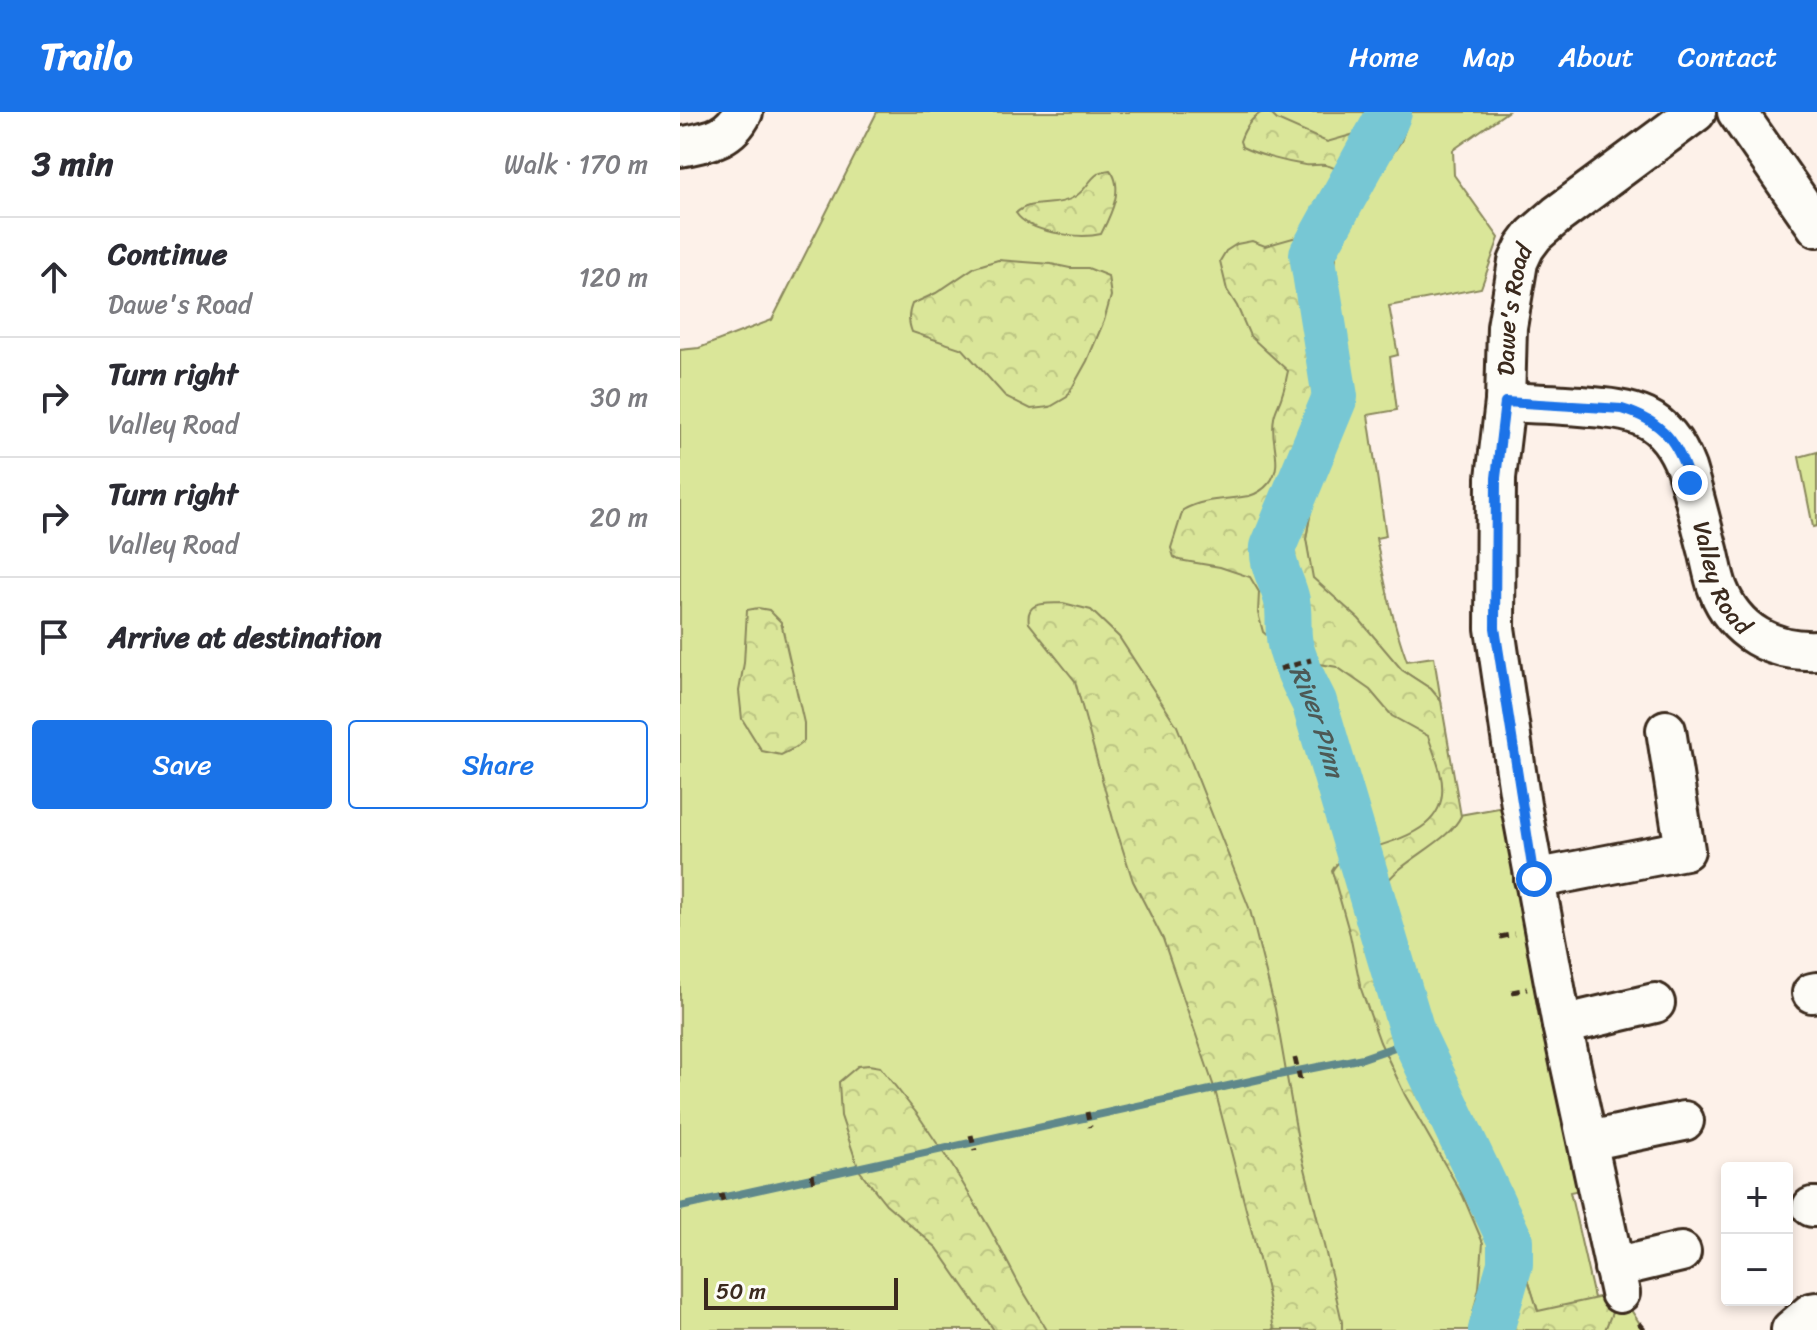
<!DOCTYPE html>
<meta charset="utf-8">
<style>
:root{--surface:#fff;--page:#f2f2f3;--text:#2b2b33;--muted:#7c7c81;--line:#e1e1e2;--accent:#1a73e8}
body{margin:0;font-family:Sriracha,sans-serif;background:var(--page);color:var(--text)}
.controls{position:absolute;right:24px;bottom:24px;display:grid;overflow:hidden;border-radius:8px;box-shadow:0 4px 12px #0003}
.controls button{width:72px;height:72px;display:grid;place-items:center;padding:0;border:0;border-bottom:2px solid var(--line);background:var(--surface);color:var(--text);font:40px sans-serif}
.scale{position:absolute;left:24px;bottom:20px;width:194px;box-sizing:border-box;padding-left:8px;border:4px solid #3b2a1e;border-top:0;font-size:22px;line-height:28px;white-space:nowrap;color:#3b2a1e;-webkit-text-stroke:6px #fdfcf7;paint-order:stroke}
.stop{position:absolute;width:24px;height:24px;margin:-18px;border:6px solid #1a73e8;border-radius:50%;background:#fff}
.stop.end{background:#1a73e8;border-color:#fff;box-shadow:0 2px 8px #0008}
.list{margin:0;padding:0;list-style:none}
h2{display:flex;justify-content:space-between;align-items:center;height:104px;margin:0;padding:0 32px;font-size:34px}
h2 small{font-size:26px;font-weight:400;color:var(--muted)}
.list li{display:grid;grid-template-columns:52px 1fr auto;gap:24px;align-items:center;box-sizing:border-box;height:120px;padding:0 32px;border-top:2px solid var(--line)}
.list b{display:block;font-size:30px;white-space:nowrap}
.list p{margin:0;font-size:26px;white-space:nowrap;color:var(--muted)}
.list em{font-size:26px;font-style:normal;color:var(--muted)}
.actions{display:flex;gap:16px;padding:24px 32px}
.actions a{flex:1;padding:18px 0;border:2px solid var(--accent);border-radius:8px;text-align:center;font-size:28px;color:var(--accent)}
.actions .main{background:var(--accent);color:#fff}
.icon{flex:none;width:44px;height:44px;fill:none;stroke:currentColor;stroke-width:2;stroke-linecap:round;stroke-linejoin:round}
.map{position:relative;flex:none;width:1137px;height:1218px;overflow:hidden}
header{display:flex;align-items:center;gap:48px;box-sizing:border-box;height:112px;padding:0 40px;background:var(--accent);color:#fff}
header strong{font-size:38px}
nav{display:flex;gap:44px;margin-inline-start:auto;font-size:28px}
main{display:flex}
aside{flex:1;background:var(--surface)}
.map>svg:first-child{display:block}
.green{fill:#dae699;stroke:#8a885c;stroke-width:2}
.forest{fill:url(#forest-crowns);stroke:#8a885c;stroke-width:2}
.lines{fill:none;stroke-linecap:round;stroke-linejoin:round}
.stream{stroke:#5f888b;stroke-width:8}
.river{stroke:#77c7d4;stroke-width:46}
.minor-casing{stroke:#3b2a1e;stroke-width:44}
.path{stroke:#3b2a1e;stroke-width:5;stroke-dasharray:8 6;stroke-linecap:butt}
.minor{stroke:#fdfcf7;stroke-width:38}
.route{stroke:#1a73e8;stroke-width:10}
.labels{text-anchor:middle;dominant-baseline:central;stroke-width:8;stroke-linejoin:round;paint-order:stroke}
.street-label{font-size:24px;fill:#3b2a1e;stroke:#fdfcf7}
.water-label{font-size:26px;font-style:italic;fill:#4d5955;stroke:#fdfcf7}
</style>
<header>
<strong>Trailo</strong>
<nav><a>Home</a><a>Map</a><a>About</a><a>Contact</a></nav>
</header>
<main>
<aside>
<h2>3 min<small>Walk · 170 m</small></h2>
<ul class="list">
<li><svg class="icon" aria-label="ahead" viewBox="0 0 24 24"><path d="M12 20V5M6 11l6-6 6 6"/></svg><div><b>Continue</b><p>Dawe's Road</p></div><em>120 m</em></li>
<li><svg class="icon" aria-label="right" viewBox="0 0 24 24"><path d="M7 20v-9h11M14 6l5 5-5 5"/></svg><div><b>Turn right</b><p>Valley Road</p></div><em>30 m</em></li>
<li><svg class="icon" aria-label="right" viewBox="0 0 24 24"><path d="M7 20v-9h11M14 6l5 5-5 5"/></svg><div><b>Turn right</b><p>Valley Road</p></div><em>20 m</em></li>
<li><svg class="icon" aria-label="arrive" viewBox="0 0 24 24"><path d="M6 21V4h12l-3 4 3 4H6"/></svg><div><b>Arrive at destination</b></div></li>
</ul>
<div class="actions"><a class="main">Save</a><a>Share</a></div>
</aside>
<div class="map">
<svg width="1137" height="1218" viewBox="0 0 1137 1218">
<defs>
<pattern id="forest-crowns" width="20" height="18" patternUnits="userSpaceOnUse" patternTransform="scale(2)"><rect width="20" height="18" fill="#dae699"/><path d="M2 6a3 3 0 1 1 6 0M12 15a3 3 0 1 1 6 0" fill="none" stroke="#bcc583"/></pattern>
</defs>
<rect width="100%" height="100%" fill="#fdf1e9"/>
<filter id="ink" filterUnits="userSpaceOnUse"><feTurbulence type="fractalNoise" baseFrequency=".0125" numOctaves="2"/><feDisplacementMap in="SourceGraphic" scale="16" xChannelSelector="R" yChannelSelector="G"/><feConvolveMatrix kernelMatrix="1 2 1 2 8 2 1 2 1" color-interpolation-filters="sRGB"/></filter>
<g filter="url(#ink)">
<g class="green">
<path d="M 197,0 L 713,0 L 705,20 L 638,142 L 659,178 L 655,154 L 657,132 L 666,110 L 721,29 L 731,0 L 827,0 L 773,38 L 774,63 L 819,126 L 801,176 L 709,194 L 718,243 L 710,245 L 717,298 L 688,303 L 706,424 L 696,426 C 704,468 712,508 727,549 L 754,545 L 761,589 L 751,577 L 722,558 L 632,466 L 626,427 L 640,348 L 605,452 L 708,555 L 762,645 L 768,705 L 830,694 L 900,1078 L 890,1080 L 914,1186 L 940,1181 L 964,1218 L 847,1218 L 858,1199 L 823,1090 L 739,920 L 722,869 L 720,814 L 715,801 L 708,789 L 705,773 L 689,776 L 733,923 L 830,1128 L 811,1218 L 0,1218 L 0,238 L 19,236 L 92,208 Z"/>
<path d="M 1137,340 L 1137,414 L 1133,415 L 1119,345 Z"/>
</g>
<g class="forest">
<path d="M 582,0 L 590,1 L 597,8 L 647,30 L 685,19 L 710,8 L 713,0 L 731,0 L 721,29 L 667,110 L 657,132 L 655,154 L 659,178 L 655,242 L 660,270 L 660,287 L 657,306 L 643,340 L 636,365 L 626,427 L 633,466 L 679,507 L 722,558 L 751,577 L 761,589 L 781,704 C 769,730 721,748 705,773 L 708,789 L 715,801 L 720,814 L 722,869 L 739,920 L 823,1089 L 858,1199 L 940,1181 L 925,1218 L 789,1218 L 799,1176 L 803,1131 L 783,1084 L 725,983 L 700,930 L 681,877 L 670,823 L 652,759 C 659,746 670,744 683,739 C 723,726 774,715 760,660 C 757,648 752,636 748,624 L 712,604 L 690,578 L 657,555 L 640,552 L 629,542 L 618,542 L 599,534 L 583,520 L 578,501 L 579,480 L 570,465 L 540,455 L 499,448 L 494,445 L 491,436 L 503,398 C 523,386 546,388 569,384 C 576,382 584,377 589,371 C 605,352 589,329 594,306 C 595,298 600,291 602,283 C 605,275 606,267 608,259 L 570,224 L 557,194 L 547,178 L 540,149 L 546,139 L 557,132 L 572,129 L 585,134 L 638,119 L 668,64 C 662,60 652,54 645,53 C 638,52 631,54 625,53 C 606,50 578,43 562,35 L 560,29 C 564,18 571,6 582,0 Z"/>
<path d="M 430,58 C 445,76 430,104 421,122 C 399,127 349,121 336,101 C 351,86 377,97 396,84 C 411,74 410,60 430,58 Z"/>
<path d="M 318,148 L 371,152 L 390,156 L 408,156 L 428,164 L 431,184 L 424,209 L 407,249 L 387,285 L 370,295 L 351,297 L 325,284 L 283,237 L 232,220 C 228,209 228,202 232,192 L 256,181 L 295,155 Z"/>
<path d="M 383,491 L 411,498 L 439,525 L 497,614 L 570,798 L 595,897 L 618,1028 L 651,1162 L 662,1210 L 662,1218 L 594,1218 L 586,1174 L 535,978 L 483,827 L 453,769 L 433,707 L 395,569 L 349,511 C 345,488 366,492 383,491 Z"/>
<path d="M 78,496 L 89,498 L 101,510 L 124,611 L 124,629 L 115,636 L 101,643 L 82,639 L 62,607 L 59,579 L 64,551 L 67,498 Z"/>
<path d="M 189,953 L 200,955 L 238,1003 L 273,1055 L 310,1117 L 340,1174 L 367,1218 L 314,1218 L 257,1136 L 206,1092 L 179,1058 L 161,1004 L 159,970 L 178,954 Z"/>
</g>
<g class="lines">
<path class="stream" d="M 0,1095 L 598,963 L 683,946 L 735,928"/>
<path class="river" id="s1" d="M 709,0 L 703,14 L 632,142 L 655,285 L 593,435 C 591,454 603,470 607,489 C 610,503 607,518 610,532 C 615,553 625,572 634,590 L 733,923 L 830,1128 L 830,1152 L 811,1218"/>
<defs>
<g id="minor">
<path d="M 1057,0 L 1137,115"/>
<path d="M 0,35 C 28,29 49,28 63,0"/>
<path id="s2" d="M 825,290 C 850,291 876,292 901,294 C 953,298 985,301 1006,356 C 1014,382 1020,408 1027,434 C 1031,448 1033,464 1038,477 C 1055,520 1092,540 1137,538"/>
<path d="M 854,767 L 1005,738 L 986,618"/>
<path d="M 1132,881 L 1137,880"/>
<path d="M 882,913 L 975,891"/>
<path d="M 908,1029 L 1004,1009"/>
<path d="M 1132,1095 L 1137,1095"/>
<path d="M 934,1156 L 1001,1140"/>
<path id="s3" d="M 940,1181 L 882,913 L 841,693 L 815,516 L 816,366 L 825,290 L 827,215 L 838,150 L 845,135 L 854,123 L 877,103 L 1016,0"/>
<path d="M 1111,1218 L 1131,1201 L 1137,1200"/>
</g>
</defs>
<use href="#minor" class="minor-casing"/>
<g class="path">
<path d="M 600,557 L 631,548"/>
<path d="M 820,825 L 834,822"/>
<path d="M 832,880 L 847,877"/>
<path d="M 615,946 L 620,968"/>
<path d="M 407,1000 L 410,1015"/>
<path d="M 291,1023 L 295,1039"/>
<path d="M 132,1062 L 134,1073"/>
<path d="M 41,1082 L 44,1093"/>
<path d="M 959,1211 L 965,1218"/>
</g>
<use href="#minor" class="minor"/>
</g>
</g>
<g class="lines" filter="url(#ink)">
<path class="route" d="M 854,767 L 815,516 L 816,366 L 825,290 L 942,297 C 983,309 999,331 1010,371"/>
</g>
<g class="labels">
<g class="street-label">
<text stroke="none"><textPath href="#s3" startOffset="996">Dawe's Road</textPath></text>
<text stroke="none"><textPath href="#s2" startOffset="324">Valley Road</textPath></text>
</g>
<g class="water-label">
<text stroke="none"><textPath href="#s1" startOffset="650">River Pinn</textPath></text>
</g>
</g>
</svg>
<div class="controls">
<button>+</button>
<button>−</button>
</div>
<div class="scale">50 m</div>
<div class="stop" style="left:854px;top:767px"></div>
<div class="stop end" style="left:1010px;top:371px"></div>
</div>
</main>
